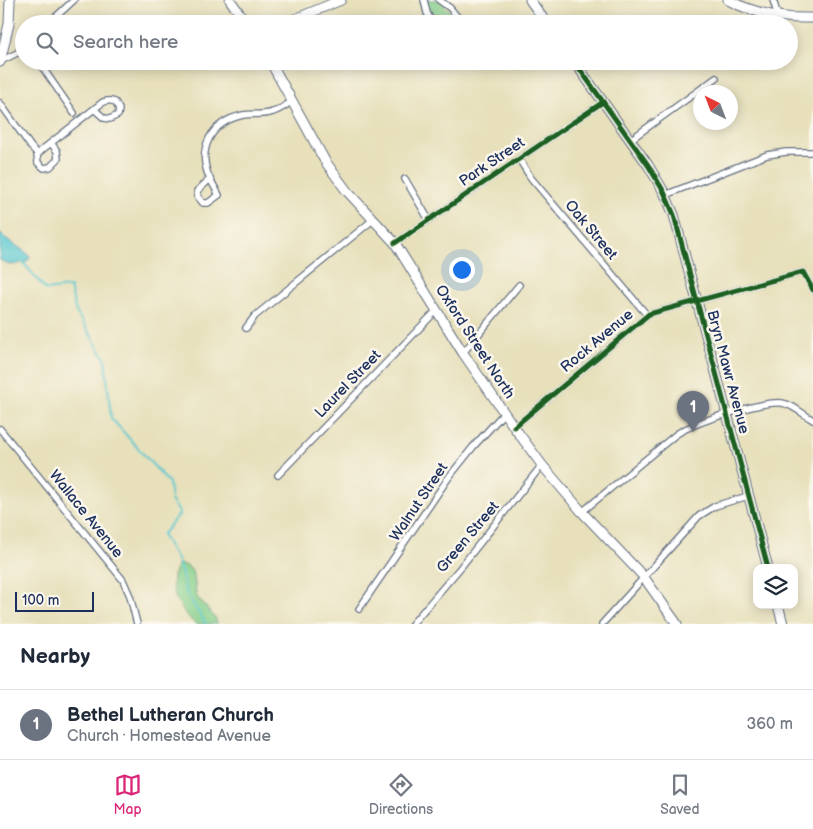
<!DOCTYPE html>
<meta charset="utf-8">
<style>
:root{--surface:#fff;--page:#f6f6f7;--text:#1f2937;--muted:#747a83;--line:#e0e1e3;--accent:#db2777}
body{margin:0;font-family:"Balsamiq Sans",sans-serif;background:var(--page);color:var(--text)}
.controls{position:absolute;right:15px;bottom:15px;display:grid;overflow:hidden;border-radius:10px;box-shadow:0 2px 12px #0003}
.controls button{width:45px;height:45px;display:grid;place-items:center;padding:0;border:0;border-bottom:1px solid var(--line);background:var(--surface);color:var(--text);font:25px sans-serif}
.compass{position:absolute;left:693px;top:85px;width:45px;height:45px;border-radius:50%;background:var(--surface);box-shadow:0 2px 12px #0003;rotate:318deg}
.scale{position:absolute;left:15px;bottom:12px;width:79px;box-sizing:border-box;padding-left:5px;border:2px solid #1b2f5e;border-top:0;font-size:14px;line-height:18px;white-space:nowrap;color:#1b2f5e;-webkit-text-stroke:4px #fbf7ec;paint-order:stroke}
.you{position:absolute;left:461px;top:269px;width:18px;height:18px;margin:-12px;border:4px solid #fff;border-radius:50%;background:#1a73e8;box-shadow:0 0 0 8px #1a73e833}
.badge{display:grid;place-items:center;width:32px;height:32px;border-radius:50%;background:var(--accent);color:#fff;font-size:16px;font-weight:700}
.pin{position:absolute;translate:-50% -41px;filter:drop-shadow(0 1px 2px #0008)}
.pin::after{content:'';position:absolute;top:26px;width:18px;height:15px;background:inherit;clip-path:polygon(0 0,100% 0,50% 100%)}
.list{margin:0;padding:0;list-style:none}
h2{display:flex;justify-content:space-between;align-items:center;height:65px;margin:0;padding:0 20px;font-size:21px}
h2 small{font-size:16px;font-weight:400;color:var(--muted)}
.list li{display:grid;grid-template-columns:32px 1fr auto;gap:15px;align-items:center;box-sizing:border-box;height:70px;padding:0 20px;border-top:1px solid var(--line)}
.list b{display:block;font-size:19px;white-space:nowrap}
.list p{margin:0;font-size:16px;white-space:nowrap;color:var(--muted)}
.list em{font-size:16px;font-style:normal;color:var(--muted)}
.icon{flex:none;width:28px;height:28px;fill:none;stroke:currentColor;stroke-width:2;stroke-linecap:round;stroke-linejoin:round}
.map{position:relative;flex:none;width:813px;height:624px;overflow:hidden}
.search{position:absolute;background:var(--surface);box-shadow:0 2px 12px #0003;left:15px;right:15px;top:15px;height:55px;display:flex;align-items:center;gap:12px;box-sizing:border-box;padding:0 18px;border-radius:28px;color:var(--muted);font-size:19px}
.sheet{height:135px;background:var(--surface)}
nav{display:flex;justify-content:space-around;align-items:center;box-sizing:border-box;height:70px;border-top:1px solid var(--line);background:var(--surface);font-size:14px;color:var(--muted)}
nav a{display:grid;justify-items:center;gap:2px}
nav .on{color:var(--accent)}
.map>svg:first-child{display:block}
.green{fill:#86cf8a;stroke:#507f74}
.water{fill:#59c7cf;stroke:#3a7b96}
.lines{fill:none;stroke-linecap:round;stroke-linejoin:round}
.stream{stroke:#59c7cf;stroke-width:2}
.street-casing{stroke:#626d7f;stroke-width:8}
.secondary-casing{stroke:#626d7f;stroke-width:11}
.street{stroke:#fff;stroke-width:5.5}
.secondary{stroke:#fff;stroke-width:9}
.cycleway-casing{stroke:#fbf7ec;stroke-width:8}
.cycleway{stroke:#1b5e20;stroke-width:5}
.labels{text-anchor:middle;dominant-baseline:central;stroke-width:5;stroke-linejoin:round;paint-order:stroke}
.street-label{font-size:15px;fill:#1b2f5e;stroke:#fbf7ec}
</style>
<div class="map">
<svg width="813" height="624" viewBox="0 0 813 624">
<rect width="100%" height="100%" fill="#fbf7ec"/>
<filter id="ink" filterUnits="userSpaceOnUse"><feTurbulence type="fractalNoise" baseFrequency=".02" numOctaves="2"/><feDisplacementMap in="SourceGraphic" scale="10" xChannelSelector="R" yChannelSelector="G"/><feConvolveMatrix kernelMatrix="1 2 1 2 8 2 1 2 1" color-interpolation-filters="sRGB"/></filter>
<filter id="wash" filterUnits="userSpaceOnUse"><feTurbulence type="fractalNoise" baseFrequency=".0096" numOctaves="4" result="noise"/><feDisplacementMap in="SourceGraphic" scale="20" xChannelSelector="R" yChannelSelector="G"/><feGaussianBlur stdDeviation="1.12" result="paint"/><feColorMatrix in="noise" values="0 0 0 0 0 0 0 0 0 0 0 0 0 0 0 0 0 1.4 0 .05"/><feComposite in="paint" operator="in"/></filter>
<g filter="url(#wash)">
<rect width="100%" height="100%" fill="#e7e0bb"/>
<g class="green">
<path d="M 424,0 L 439,0 L 463,24 L 434,24 Z"/>
<path d="M 178,564 C 199,565 193,585 197,597 L 216,619 L 217,624 L 195,624 C 179,607 164,588 178,564 Z"/>
</g>
<path class="water" d="M 0,234 L 28,254 L 30,257 L 27,262 C 14,264 12,268 0,260 Z"/>
<g class="lines">
<path class="stream" d="M 22,261 L 46,290 L 70,287 L 76,312 L 105,358 L 111,418 L 169,483 L 171,500 L 180,513 L 162,535 L 178,561 L 187,594 L 206,624"/>
</g>
</g>
<g filter="url(#ink)">
<g class="lines">
<defs>
<g id="street">
<path d="M 424,0 L 427,13 L 433,24"/>
<path d="M 439,0 L 450,8 L 463,24"/>
<path d="M 773,0 L 778,16"/>
<path d="M 48,24 L 74,0"/>
<path d="M 1,61 L 17,53 L 24,48"/>
<path d="M 38,61 L 74,113"/>
<path d="M 456,61 L 465,65 L 476,61"/>
<path d="M 0,103 L 31,147 L 38,154"/>
<path d="M 630,140 L 716,78"/>
<path d="M 51,143 L 57,151 L 58,159 L 50,167 L 44,168 L 38,163 L 37,155 L 43,149 L 103,102 C 108,100 111,100 115,102 L 119,109 L 118,115 L 110,119 L 104,118 L 94,109"/>
<path d="M 519,159 L 531,178 L 647,315"/>
<path d="M 210,179 L 219,195 L 208,203 L 203,203 L 198,197 L 197,191 L 210,179 C 196,149 211,122 243,115 C 253,113 263,116 273,112 C 280,110 287,105 293,100"/>
<path d="M 405,179 L 429,220"/>
<path d="M 665,195 L 767,155 L 786,152 L 813,152"/>
<path d="M 395,243 L 603,102"/>
<path d="M 246,328 L 255,316 L 374,219"/>
<path d="M 463,353 L 519,285"/>
<path d="M 514,427 L 649,314 L 803,272 L 813,290"/>
<path d="M 0,429 L 123,580 L 130,596 L 137,624"/>
<path d="M 278,475 L 437,310"/>
<path d="M 582,512 L 674,436 C 690,423 761,401 782,403 C 792,404 804,415 813,420"/>
<path d="M 359,609 L 449,477 L 473,447 L 504,413"/>
<path d="M 412,624 L 460,568 L 542,465"/>
<path d="M 602,624 L 699,516 L 715,506 L 748,496"/>
</g>
<g id="secondary">
<path d="M 230,0 L 247,24"/>
<path d="M 530,0 L 547,24"/>
<path d="M 728,0 C 755,14 783,19 813,18"/>
<path d="M 283,24 L 341,0"/>
<path d="M 270,61 L 325,161 L 346,190 L 395,243 L 463,353 L 514,427 L 542,465 L 582,512 L 643,576 L 677,624"/>
<path d="M 574,61 L 648,165 L 664,192 L 674,215 L 768,568"/>
<path d="M 0,62 L 9,24 L 10,0"/>
<path d="M 778,605 L 783,624"/>
</g>
</defs>
<use href="#street" class="street-casing"/>
<use href="#secondary" class="secondary-casing"/>
<use href="#street" class="street"/>
<use href="#secondary" class="secondary"/>
<defs>
<g id="cycleway">
<path d="M 574,61 L 648,165 L 664,192 L 674,215 L 768,568"/>
<path d="M 395,243 L 603,102"/>
<path d="M 514,427 L 649,314 L 803,272 L 813,290"/>
</g>
</defs>
<use href="#cycleway" class="cycleway-casing"/>
<use href="#cycleway" class="cycleway"/>
</g>
</g>
<g class="labels">
<g class="street-label">
<text transform="translate(492 162) rotate(-34)">Park Street</text>
<text transform="translate(591 230) rotate(50)">Oak Street</text>
<text transform="translate(597 341) rotate(-40)">Rock Avenue</text>
<text transform="translate(475 342) rotate(57)">Oxford Street North</text>
<text transform="translate(728 372) rotate(75)">Bryn Mawr Avenue</text>
<text transform="translate(348 384) rotate(-46)">Laurel Street</text>
<text transform="translate(419 502) rotate(-56)">Walnut Street</text>
<text transform="translate(86 514) rotate(51)">Wallace Avenue</text>
<text transform="translate(468 537) rotate(-50)">Green Street</text>
</g>
</g>
</svg>
<div class="controls">
<button><svg class="icon" aria-label="layers" viewBox="0 0 24 24"><path d="M12 4l9 5-9 5-9-5zM3 14l9 5 9-5"/></svg></button>
</div>
<svg class="compass" viewBox="-18 -18 36 36"><path d="M0-13l5 13h-10z" fill="#e53935"/><path d="M0 13l5-13h-10z" fill="#747a83"/></svg>
<div class="scale">100 m</div>
<div class="you"></div>
<div class="pin badge" style="left:693px;top:432px;background:#6b7280">1</div>
<div class="search"><svg class="icon" aria-label="search" viewBox="0 0 24 24"><circle cx="10" cy="10" r="6"/><path d="M15 15l6 6"/></svg>Search here</div>
</div>
<section class="sheet">
<h2>Nearby<small></small></h2>
<ul class="list">
<li><span class="badge" style="background:#6b7280">1</span><div><b>Bethel Lutheran Church</b><p>Church · Homestead Avenue</p></div><em>360 m</em></li>
</ul>
</section>
<nav>
<a class="on"><svg class="icon" aria-label="map" viewBox="0 0 24 24"><path d="M3 6l6-2 6 2 6-2v14l-6 2-6-2-6 2zM9 4v14M15 6v14"/></svg>Map</a>
<a><svg class="icon" aria-label="directions" viewBox="0 0 24 24"><path d="M12 3l9 9-9 9-9-9zM9 14v-3h6M13 9l2 2-2 2"/></svg>Directions</a>
<a><svg class="icon" aria-label="saved" viewBox="0 0 24 24"><path d="M7 4h10v16l-5-4-5 4z"/></svg>Saved</a>
</nav>
